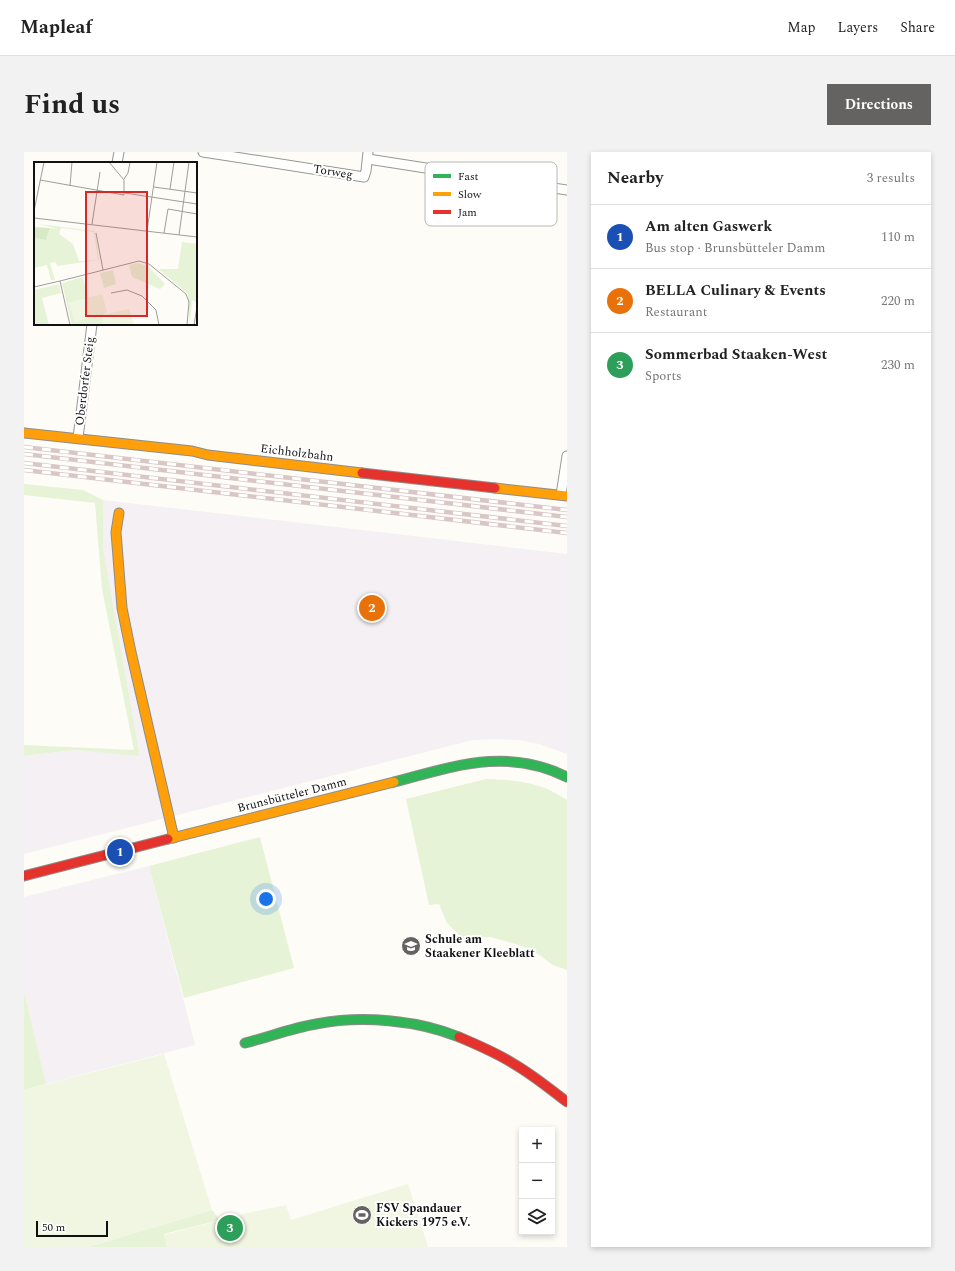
<!DOCTYPE html>
<meta charset="utf-8">
<style>
:root{--surface:#fff;--page:#f2f2f2;--text:#222;--muted:#767676;--line:#e0e0e0;--accent:#646362}
body{margin:0;font-family:Spectral,serif;background:var(--page);color:var(--text)}
.controls{position:absolute;right:12px;bottom:12px;display:grid;overflow:hidden;border-radius:0px;box-shadow:0 2px 6px #0003}
.controls button{width:36px;height:36px;display:grid;place-items:center;padding:0;border:0;border-bottom:1px solid var(--line);background:var(--surface);color:var(--text);font:20px sans-serif}
.scale{position:absolute;left:12px;bottom:10px;width:72px;box-sizing:border-box;padding-left:4px;border:2px solid #111;border-top:0;font-size:11px;line-height:14px;white-space:nowrap;color:#111;-webkit-text-stroke:3px #fff;paint-order:stroke}
.you{position:absolute;left:242px;top:747px;width:14px;height:14px;margin:-10px;border:3px solid #fff;border-radius:50%;background:#1a73e8;box-shadow:0 0 0 6px #1a73e833}
.badge{display:grid;place-items:center;width:26px;height:26px;border-radius:50%;background:var(--accent);color:#fff;font-size:13px;font-weight:700}
.pin{position:absolute;translate:-50% -50%;border:2px solid #fff;box-shadow:0 1px 4px #0006}
.list{margin:0;padding:0;list-style:none}
h2{display:flex;justify-content:space-between;align-items:center;height:52px;margin:0;padding:0 16px;font-size:17px}
h2 small{font-size:13px;font-weight:400;color:var(--muted)}
.list li{display:grid;grid-template-columns:26px 1fr auto;gap:12px;align-items:center;box-sizing:border-box;height:64px;padding:0 16px;border-top:1px solid var(--line)}
.list b{display:block;font-size:15px;white-space:nowrap}
.list p{margin:0;font-size:13px;white-space:nowrap;color:var(--muted)}
.list em{font-size:13px;font-style:normal;color:var(--muted)}
.icon{flex:none;width:22px;height:22px;fill:none;stroke:currentColor;stroke-width:2;stroke-linecap:round;stroke-linejoin:round}
.map{position:relative;flex:none;width:543px;height:1095px;overflow:hidden;border-radius:0px}
header{display:flex;align-items:center;gap:24px;box-sizing:border-box;height:56px;padding:0 20px;background:var(--surface);border-bottom:1px solid var(--line)}
header strong{font-size:19px}
nav{display:flex;gap:22px;margin-inline-start:auto;font-size:14px}
.intro{display:flex;align-items:center;justify-content:space-between;box-sizing:border-box;height:96px;padding:0 24px}
h1{margin:0;font-size:28px}
.button{padding:10px 18px;border-radius:0px;background:var(--accent);color:#fff;font-size:14px;font-weight:700}
main{display:flex;gap:24px;padding:0 24px}
aside{flex:1;background:var(--surface);border-radius:0px;box-shadow:0 2px 6px #0003}
.map>svg:first-child{display:block}
.industrial{fill:#f5f0f3}
.green{fill:#e7f3d7}
.pitch{fill:#f0f6e1}
.lines{fill:none;stroke-linecap:round;stroke-linejoin:round}
.street-casing{stroke:#979795;stroke-width:11}
.fast-casing{stroke:#8e8d8b;stroke-width:11}
.slow-casing{stroke:#8e8d8b;stroke-width:11}
.jam-casing{stroke:#8e8d8b;stroke-width:11}
.street{stroke:#fffffe;stroke-width:9}
.fast{stroke:#30b455;stroke-width:9}
.slow{stroke:#ff9f0a;stroke-width:9}
.jam{stroke:#e5322d;stroke-width:9}
.rail-casing{stroke:#d9c6c7;stroke-width:4.5}
.rail{stroke:#fff;stroke-width:3;stroke-dasharray:9;stroke-linecap:butt}
.labels{text-anchor:middle;dominant-baseline:central;stroke-width:4;stroke-linejoin:round;paint-order:stroke}
.street-label{font-size:12px;fill:#111;stroke:#fff}
.poi-label{font-size:12px;font-weight:bold;fill:#111;stroke:#fff;text-anchor:start}
.inset-road{fill:none;stroke:#9f9e9b;stroke-width:1}
.view{fill:#d62828;fill-opacity:0.15;stroke:#d62828;stroke-width:2}
.inset-edge{fill:none;stroke:#111;stroke-width:2}
.key{fill:#fff;stroke:#b8b8b8;stroke-width:1}
.key-label{font-size:11px;fill:#111}
</style>
<header>
<strong>Mapleaf</strong>
<nav><a>Map</a><a>Layers</a><a>Share</a></nav>
</header>
<div class="intro"><h1>Find us</h1><a class="button">Directions</a></div>
<main>
<div class="map">
<svg width="543" height="1095" viewBox="0 0 543 1095">
<rect width="100%" height="100%" fill="#fdfcf7"/>
<g class="industrial">
<path d="M 79,348 L 543,402 L 543,602 L 515,592 L 494,588 L 472,587 L 449,588 L 0,702 L 0,604 L 51,598 L 116,603 L 79,395 Z"/>
<path d="M 125,714 L 171,893 L 22,932 L 0,839 L 0,745 Z"/>
</g>
<g class="green">
<path d="M 0,332 L 59,338 L 79,348 L 79,395 L 116,604 L 51,598 L 0,604 L 0,593 L 110,598 L 78,437 L 71,351 L 0,343 Z"/>
<path d="M 462,627 C 493,628 517,630 543,648 L 543,818 L 529,813 L 511,800 L 495,793 L 466,785 L 455,786 L 445,788 L 437,785 L 423,771 L 415,752 L 405,753 L 382,647 Z"/>
<path d="M 236,685 L 270,816 L 160,846 L 125,714 Z"/>
<path d="M 0,839 L 22,932 L 0,938 Z"/>
<path d="M 188,1058 L 196,1068 L 140,1082 L 143,1095 L 64,1095 Z"/>
</g>
<g class="pitch">
<path d="M 140,902 L 188,1058 L 64,1095 L 0,1095 L 0,938 Z"/>
<path d="M 384,1032 L 404,1095 L 143,1095 L 140,1083 L 224,1061 L 262,1053 L 267,1068 Z"/>
</g>
<g class="lines">
<defs>
<g id="street">
<path d="M 179,0 L 340,25 L 342,19 L 344,0"/>
<path d="M 344,7 L 543,38"/>
<path d="M 93,11 L 95,0"/>
<path d="M 54,286 L 68,172"/>
<path d="M 537,343 L 543,304"/>
</g>
<g id="fast">
<path d="M 370,630 C 431,614 483,595 543,625"/>
<path d="M 221,891 C 245,885 268,876 292,872 C 337,863 393,868 435,885"/>
</g>
<g id="slow">
<path d="M 0,281 L 168,299 L 184,303 L 338,321"/>
<path d="M 471,336 L 543,344"/>
<path d="M 95,361 L 92,380 L 98,456 L 107,500 L 150,686"/>
<path d="M 144,687 L 370,630"/>
</g>
<g id="jam">
<path d="M 338,321 L 471,336"/>
<path d="M 0,724 L 144,687"/>
<path d="M 435,885 C 454,893 473,901 490,912 C 509,923 526,937 543,950"/>
</g>
</defs>
<use href="#street" class="street-casing"/>
<use href="#fast" class="fast-casing"/>
<use href="#slow" class="slow-casing"/>
<use href="#jam" class="jam-casing"/>
<use href="#street" class="street"/>
<use href="#fast" class="fast"/>
<use href="#slow" class="slow"/>
<use href="#jam" class="jam"/>
<defs>
<g id="rail">
<path d="M 0,295 L 543,358"/>
<path d="M 0,302 L 543,365"/>
<path d="M 0,311 L 543,374"/>
<path d="M 0,318 L 543,381"/>
</g>
</defs>
<use href="#rail" class="rail-casing"/>
<use href="#rail" class="rail"/>
</g>
<defs>
<symbol id="school-disc" viewBox="-11 -11 22 22"><circle r="9.5" fill="#646362" stroke="#fff"/><path d="M0-5L7-2L0 1L-7-2ZM-4 1L0 2.5L4 1V4Q0 6-4 4Z" fill="#fff"/></symbol>
<symbol id="stadium-disc" viewBox="-11 -11 22 22"><circle r="9.5" fill="#646362" stroke="#fff"/><path d="M0-5a6.5 5 0 1 0 0 10a6.5 5 0 1 0 0-10ZM-3.5-1.8h7v3.6h-7Z" fill="#fff"/></symbol>
</defs>
<g fill-rule="evenodd">
<use href="#school-disc" x="376" y="783" width="22" height="22"/>
<use href="#stadium-disc" x="327" y="1052" width="22" height="22"/>
</g>
<g class="labels">
<g class="street-label">
<text transform="translate(309 20) rotate(9)">Torweg</text>
<text transform="translate(61 229) rotate(-83)">Oberdorfer Steig</text>
<text transform="translate(273 301) rotate(7)">Eichholzbahn</text>
<text transform="translate(268 643) rotate(-14)">Brunsbütteler Damm</text>
</g>
<g class="poi-label">
<text x="401" y="787">Schule am<tspan x="401" dy="14">Staakener Kleeblatt</tspan></text>
<text x="352" y="1056">FSV Spandauer<tspan x="352" dy="14">Kickers 1975 e.V.</tspan></text>
</g>
</g>
<g transform="translate(10 10)">
<rect width="163" height="163" fill="#fdfcf7"/>
<path d="M 5,62 L 61,69 L 65,98 L 23,104 L 22,100 L 16,101 L 21,118 L 17,118 L 13,103 L 0,106 L 0,76 L 12,78 L 16,66 L 24,67 ZM 27,66 L 60,70 L 64,98 L 45,99 L 39,82 L 25,72 ZM 148,80 L 163,82 L 163,141 L 158,138 L 156,163 L 154,132 L 124,107 L 144,107 ZM 104,101 L 114,104 L 131,122 L 126,127 L 98,115 L 95,103 ZM 79,108 L 82,122 L 70,126 L 66,111 ZM 49,115 L 54,136 L 35,141 L 41,159 L 73,150 L 68,153 L 70,163 L 38,163 L 28,121 ZM 25,122 L 27,131 L 8,136 L 15,163 L 0,163 L 0,128 Z" fill="#e7f3d7" fill-rule="evenodd"/>
<path d="M 0,65 L 16,66 L 12,78 L 0,76 Z" fill="#d8eac5"/>
<path d="M 68,132 L 73,150 L 41,160 L 35,141 ZM 95,147 L 100,163 L 70,163 L 68,153 Z" fill="#f0f6e1"/>
<path class="inset-road" d="M 90,17 L 94,11 L 96,0M 6,18 L 90,33 L 90,18 L 75,0M 36,24 L 38,0M 120,25 L 163,31M 136,27 L 140,0M 91,31 L 163,42M 0,49 L 10,0M 0,56 L 163,75M 58,62 L 66,10M 113,69 L 123,0M 62,71 L 69,108M 130,71 L 134,47 L 163,52M 145,73 L 155,0M 0,125 L 26,119M 77,131 L 93,128 L 108,134 L 122,148 L 125,163M 36,163 L 26,119 L 105,99 L 115,102 L 152,132 L 155,140 L 153,163M 160,163 L 163,145"/>
<path class="view" d="M 52,30 L 113,30 L 113,154 L 52,154 Z"/>
<rect width="163" height="163" class="inset-edge"/>
</g>
<rect x="401" y="10" width="132" height="64" rx="6" class="key"/>
<rect x="409" y="22" width="18" height="4" fill="#30b455"/>
<rect x="409" y="40" width="18" height="4" fill="#ff9f0a"/>
<rect x="409" y="58" width="18" height="4" fill="#e5322d"/>
<g class="key-label">
<text x="434" y="28">Fast</text>
<text x="434" y="46">Slow</text>
<text x="434" y="64">Jam</text>
</g>
</svg>
<div class="controls">
<button>+</button>
<button>−</button>
<button><svg class="icon" aria-label="layers" viewBox="0 0 24 24"><path d="M12 4l9 5-9 5-9-5zM3 14l9 5 9-5"/></svg></button>
</div>
<div class="scale">50 m</div>
<div class="you"></div>
<div class="pin badge" style="left:96px;top:700px;background:#1a4fb4">1</div>
<div class="pin badge" style="left:348px;top:456px;background:#e8710a">2</div>
<div class="pin badge" style="left:206px;top:1076px;background:#2e9e5b">3</div>
</div>
<aside>
<h2>Nearby<small>3 results</small></h2>
<ul class="list">
<li><span class="badge" style="background:#1a4fb4">1</span><div><b>Am alten Gaswerk</b><p>Bus stop · Brunsbütteler Damm</p></div><em>110 m</em></li>
<li><span class="badge" style="background:#e8710a">2</span><div><b>BELLA Culinary &amp; Events</b><p>Restaurant</p></div><em>220 m</em></li>
<li><span class="badge" style="background:#2e9e5b">3</span><div><b>Sommerbad Staaken-West</b><p>Sports</p></div><em>230 m</em></li>
</ul>
</aside>
</main>
